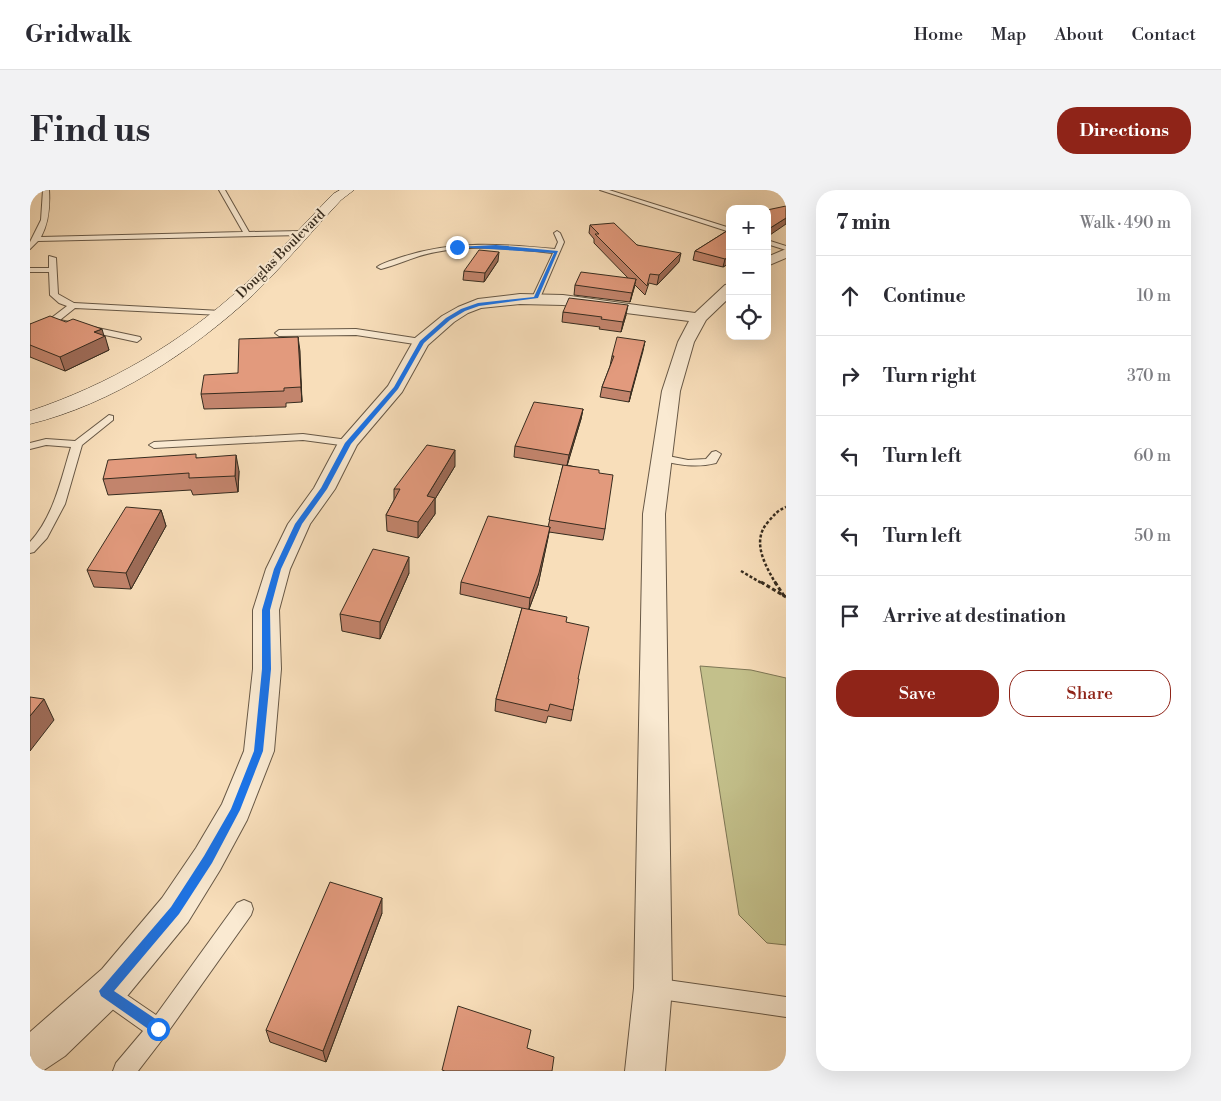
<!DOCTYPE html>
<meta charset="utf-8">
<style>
:root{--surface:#fff;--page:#f2f2f3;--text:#2b2b33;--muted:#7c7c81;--line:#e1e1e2;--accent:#8f2418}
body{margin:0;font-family:"Libre Bodoni",serif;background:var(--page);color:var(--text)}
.controls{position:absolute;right:15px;top:15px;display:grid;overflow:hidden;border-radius:10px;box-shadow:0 5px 20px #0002}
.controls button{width:45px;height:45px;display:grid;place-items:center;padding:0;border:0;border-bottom:1px solid var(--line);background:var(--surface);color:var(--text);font:25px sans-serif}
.stop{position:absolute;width:15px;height:15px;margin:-11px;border:4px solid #1a73e8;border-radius:50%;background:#fff}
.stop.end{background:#1a73e8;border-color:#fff;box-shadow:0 1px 5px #0008}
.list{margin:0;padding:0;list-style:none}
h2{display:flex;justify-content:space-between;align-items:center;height:65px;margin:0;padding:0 20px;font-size:21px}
h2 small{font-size:16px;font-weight:400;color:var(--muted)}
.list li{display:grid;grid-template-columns:32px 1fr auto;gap:15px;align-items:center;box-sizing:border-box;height:80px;padding:0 20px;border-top:1px solid var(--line)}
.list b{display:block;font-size:19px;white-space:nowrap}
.list em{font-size:16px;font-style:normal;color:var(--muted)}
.actions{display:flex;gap:10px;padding:15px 20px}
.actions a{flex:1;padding:11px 0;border:1px solid var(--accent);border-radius:20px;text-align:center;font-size:18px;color:var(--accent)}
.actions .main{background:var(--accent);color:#fff}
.icon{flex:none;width:28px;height:28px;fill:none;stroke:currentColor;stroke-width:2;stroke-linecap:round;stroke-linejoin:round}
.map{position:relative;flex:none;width:756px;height:881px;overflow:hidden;border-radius:20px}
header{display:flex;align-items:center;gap:30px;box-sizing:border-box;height:70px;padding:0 25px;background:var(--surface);border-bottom:1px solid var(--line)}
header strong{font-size:24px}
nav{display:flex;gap:28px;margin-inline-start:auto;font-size:18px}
.intro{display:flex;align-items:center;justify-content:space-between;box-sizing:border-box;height:120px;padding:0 30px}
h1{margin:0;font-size:35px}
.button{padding:12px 22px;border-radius:20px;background:var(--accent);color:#fff;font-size:18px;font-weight:700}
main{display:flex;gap:30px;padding:0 30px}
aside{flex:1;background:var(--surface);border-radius:20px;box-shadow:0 5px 20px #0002}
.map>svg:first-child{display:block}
.green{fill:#c3c08b;stroke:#7d7655}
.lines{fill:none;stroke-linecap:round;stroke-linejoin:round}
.lane-casing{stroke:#675846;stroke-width:2}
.street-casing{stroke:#675846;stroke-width:2}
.secondary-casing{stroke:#372c1f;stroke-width:1}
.path-far1{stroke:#372c1f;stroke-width:2.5;stroke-dasharray:3 2;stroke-linecap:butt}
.path{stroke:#372c1f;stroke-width:3;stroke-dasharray:4 2.5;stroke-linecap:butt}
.lane{fill:#faead2;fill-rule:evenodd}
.street{fill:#faead2;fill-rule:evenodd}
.secondary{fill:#faead2;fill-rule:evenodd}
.wall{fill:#c2846c;stroke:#372c1f}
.shaded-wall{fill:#9e6c58;stroke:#372c1f}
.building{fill:#e29a7d;stroke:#372c1f}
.route{fill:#1a73e8}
.labels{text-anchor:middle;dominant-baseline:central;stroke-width:4;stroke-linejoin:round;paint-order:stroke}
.far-street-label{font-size:14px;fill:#372c1f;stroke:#faead2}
</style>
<header>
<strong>Gridwalk</strong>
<nav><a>Home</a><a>Map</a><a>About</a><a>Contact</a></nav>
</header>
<div class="intro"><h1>Find us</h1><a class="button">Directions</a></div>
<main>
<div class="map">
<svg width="756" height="881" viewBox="0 0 756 881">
<rect width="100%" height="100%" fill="#f8deba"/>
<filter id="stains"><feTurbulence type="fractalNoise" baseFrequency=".004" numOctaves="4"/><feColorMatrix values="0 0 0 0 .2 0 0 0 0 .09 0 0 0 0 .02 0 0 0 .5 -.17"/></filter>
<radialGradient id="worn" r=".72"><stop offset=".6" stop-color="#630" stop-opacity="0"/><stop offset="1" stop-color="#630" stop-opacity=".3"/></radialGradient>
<path class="green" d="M 670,476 L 721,480 L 756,488 L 756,755 L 737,753 L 709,725 Z"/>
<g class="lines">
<defs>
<g id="lane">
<path d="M 13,0 L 19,0 C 20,17 19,32 11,47 L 213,42 L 189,0 L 195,0 L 219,42 L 272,41 L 275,43 L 272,45 L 8,51 L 0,59 L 0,52 L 11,30 Z"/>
<path d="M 570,0 L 579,0 L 700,38 L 700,42 Z"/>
<path d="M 527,41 L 530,43 L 534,52 L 510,108 L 506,110 L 502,108 L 523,63 C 484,59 444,54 406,62 C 387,65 370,74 351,79 L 347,77 C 354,72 364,70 372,67 C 423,50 472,54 525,59 L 528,52 L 524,43 Z"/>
<path d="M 737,50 L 756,56 L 756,60 L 737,54 Z"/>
<path d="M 19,66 L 26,68 L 28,104 L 44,113 L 191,121 L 195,123 L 191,125 L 45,118 L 30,130 L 110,147 L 111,149 L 107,152 L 20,133 L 20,129 L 37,116 L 29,113 L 20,105 L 19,82 L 0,82 L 0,78 L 19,78 Z"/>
<path d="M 326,139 L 391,149 L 395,152 L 391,155 L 326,145 L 249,146 L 245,143 L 249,140 Z"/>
<path d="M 79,225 L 83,226 L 83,230 L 52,255 L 35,314 L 17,348 L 4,362 L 0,363 L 0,352 C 24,326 31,289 41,257 L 16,255 L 0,259 L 0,253 L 16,249 L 45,251 Z"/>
<path d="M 273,244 L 318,250 L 323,253 L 318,256 L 273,250 L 124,258 L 119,255 L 124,252 Z"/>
<path d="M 686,261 L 691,264 L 686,273 C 666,278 649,275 629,270 L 628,268 L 633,265 L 658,270 L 676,269 L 682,262 Z"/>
<path d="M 214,710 L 221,713 L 223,719 L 221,725 L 135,846 L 108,881 L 83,881 L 86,873 L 113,841 L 68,809 L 65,802 L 68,795 L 75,792 L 82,795 L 126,825 L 207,713 Z"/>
<path d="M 623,788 L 756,807 L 756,827 L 623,808 L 616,805 L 613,798 L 616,791 Z"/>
</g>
<g id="street">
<path d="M 756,59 L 756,68 L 737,76 L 737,67 Z"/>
<path d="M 700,94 L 700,107 L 676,130 L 664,152 L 650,201 L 635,324 L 642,798 L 635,881 L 595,881 L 604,798 L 613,324 L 632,201 L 648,152 L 659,131 L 533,115 L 490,114 L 451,118 L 438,123 L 424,132 L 398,155 L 372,202 L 327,255 L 305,299 L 280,334 L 260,379 L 249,420 L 251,479 L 244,561 L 217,630 L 190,680 L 158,732 L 98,805 L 35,866 L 14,880 L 0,881 L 0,842 L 72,779 L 132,708 L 166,658 L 192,614 L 214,561 L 223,479 L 223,420 L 236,379 L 258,334 L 284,298 L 308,253 L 358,196 L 385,148 L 412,126 L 428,117 L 448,109 L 490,104 L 533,105 L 665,123 L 695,95 Z"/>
</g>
<path id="secondary" d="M 310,0 L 324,0 L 311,10 C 282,41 254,75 223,105 C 161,162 82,214 0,234 L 0,221 C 78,195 151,153 212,97 C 244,68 273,35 303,4 Z"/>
</defs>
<use href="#lane" class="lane-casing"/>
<use href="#street" class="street-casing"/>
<use href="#secondary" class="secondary-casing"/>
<g class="path-far1">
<path d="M 711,381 L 733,394"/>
<path d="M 746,394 C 735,375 721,351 738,332 C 744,325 748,320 756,317"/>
</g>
<g class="path">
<path d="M 731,392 L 756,407"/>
<path d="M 745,392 L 754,406"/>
</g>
<use href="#lane" class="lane"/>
<use href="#street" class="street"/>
<use href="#secondary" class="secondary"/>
</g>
<g class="wall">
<path d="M 560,35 L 607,55 L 649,72 L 627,95 L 619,93 L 615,105 L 605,95 L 600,112 L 544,105 L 545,95 L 598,88 L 564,53 L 564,49 L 559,43 Z"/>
<path d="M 700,39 L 700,73 L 693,77 L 663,70 L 665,61 Z"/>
<path d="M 468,71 L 454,92 L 433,90 L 434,81 Z"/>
<path d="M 533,122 L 596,125 L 591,142 L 569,139 L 570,137 L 532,132 Z"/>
<path d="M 0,134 L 73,145 L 79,160 L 35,181 L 0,167 Z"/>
<path d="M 268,147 L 272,212 L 256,213 L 256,217 L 174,219 L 171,204 L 208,183 Z"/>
<path d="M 615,151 L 599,212 L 570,207 L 572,197 L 580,176 L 582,166 Z"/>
<path d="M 553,219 L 551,229 L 537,275 L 569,283 L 575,339 L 573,350 L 519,342 L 508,395 L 499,419 L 536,432 L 548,489 L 543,520 L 541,531 L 518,526 L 516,533 L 465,521 L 466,509 L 492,418 L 430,404 L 431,392 L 518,337 L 533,275 L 484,267 L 485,256 Z"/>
<path d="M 167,268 L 209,281 L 208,302 L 163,305 L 161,300 L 78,305 L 73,289 Z"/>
<path d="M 425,276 L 405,309 L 405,324 L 388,348 L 357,341 L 356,325 L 364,310 L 364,299 Z"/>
<path d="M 131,320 L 136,336 L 101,399 L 64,397 L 57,380 Z"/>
<path d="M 379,383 L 350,449 L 312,441 L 310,424 Z"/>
<path d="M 352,723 L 296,872 L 240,852 L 236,840 Z"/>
</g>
<g class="shaded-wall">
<path d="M 756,28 L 756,34 L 737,47 L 737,40 Z"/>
<path d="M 469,62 L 468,71 L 454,92 L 455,83 Z"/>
<path d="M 651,63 L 649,72 L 627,95 L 629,85 Z"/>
<path d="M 700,66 L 700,73 L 693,77 L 695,69 Z"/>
<path d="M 606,89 L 604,98 L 600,112 L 602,103 Z"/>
<path d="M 598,115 L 596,125 L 591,142 L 593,132 Z"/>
<path d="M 72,139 L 74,146 L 75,146 L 79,160 L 35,181 L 30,167 L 64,142 Z"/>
<path d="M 268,147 L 270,161 L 272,212 L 271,197 Z"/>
<path d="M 615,151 L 613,161 L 599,212 L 601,202 Z"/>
<path d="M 553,219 L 551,229 L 537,276 L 539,265 Z"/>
<path d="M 425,260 L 425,276 L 405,309 L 405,324 L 388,348 L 388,332 L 397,306 Z"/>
<path d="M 206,265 L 209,281 L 208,302 L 205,286 Z"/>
<path d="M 131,320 L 136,336 L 101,399 L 96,383 Z"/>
<path d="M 520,337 L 518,348 L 508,395 L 499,419 L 500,408 Z"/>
<path d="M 379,367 L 379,383 L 350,449 L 350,432 Z"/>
<path d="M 14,509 L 24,530 L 0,561 L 0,526 Z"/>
<path d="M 352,708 L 352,723 L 296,872 L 293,861 Z"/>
</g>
<g class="building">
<path d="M 756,16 L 756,28 L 737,40 L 737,20 Z"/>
<path d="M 584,33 L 607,55 L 651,63 L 629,85 L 620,84 L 617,96 L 565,44 L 569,44 L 560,35 Z"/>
<path d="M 700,39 L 700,66 L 695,69 L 665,61 Z"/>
<path d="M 449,60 L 469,62 L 455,83 L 434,81 Z"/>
<path d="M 551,82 L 606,89 L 602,103 L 545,95 Z"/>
<path d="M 539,108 L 598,115 L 593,132 L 571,129 L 572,127 L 533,122 Z"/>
<path d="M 20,126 L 36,132 L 43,129 L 72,139 L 64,142 L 75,146 L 30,167 L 0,155 L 0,134 Z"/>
<path d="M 268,147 L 271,197 L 254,198 L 254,201 L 171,204 L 174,185 L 208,183 L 209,149 Z"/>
<path d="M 587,147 L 615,151 L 601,202 L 572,197 L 584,166 L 582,166 Z"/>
<path d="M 504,212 L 553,219 L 539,265 L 485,256 Z"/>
<path d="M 397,255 L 425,260 L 397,306 L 405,308 L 388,332 L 356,325 L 370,299 L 364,299 Z"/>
<path d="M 166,264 L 166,268 L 206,265 L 205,286 L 159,288 L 159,283 L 73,289 L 78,270 Z"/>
<path d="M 533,275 L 569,280 L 569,283 L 583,285 L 575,339 L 519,330 Z"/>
<path d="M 96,317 L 131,320 L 96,383 L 57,380 Z"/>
<path d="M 458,326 L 520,337 L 509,383 L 500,408 L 431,392 Z"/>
<path d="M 343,359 L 379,367 L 350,432 L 310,424 Z"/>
<path d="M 492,418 L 537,427 L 536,432 L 559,437 L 548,489 L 549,489 L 543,520 L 520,514 L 518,521 L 466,509 Z"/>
<path d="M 0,507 L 14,509 L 0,526 Z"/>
<path d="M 300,692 L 352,708 L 293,861 L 236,840 Z"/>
<path d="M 428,816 L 501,840 L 497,858 L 524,867 L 522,881 L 415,881 L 412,880 Z"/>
</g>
<path class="route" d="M 466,55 L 528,61 L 508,108 L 449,116 L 435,121 L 420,130 L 394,153 L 368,199 L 321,254 L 297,299 L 272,334 L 251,379 L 240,420 L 241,479 L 233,561 L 210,620 L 182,673 L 149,724 L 84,801 L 133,834 L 134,839 L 133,843 L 128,845 L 124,843 L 71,806 L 69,801 L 141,717 L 174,666 L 201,619 L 224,561 L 232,479 L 232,420 L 244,379 L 265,334 L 291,298 L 315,253 L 364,197 L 390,151 L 416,128 L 431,119 L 448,113 L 504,107 L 524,63 L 425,57 Z"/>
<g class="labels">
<g class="far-street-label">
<text transform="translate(251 64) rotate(-45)">Douglas Boulevard</text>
</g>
</g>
<rect width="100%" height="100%" filter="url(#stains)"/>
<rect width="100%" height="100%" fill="url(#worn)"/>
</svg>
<div class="controls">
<button>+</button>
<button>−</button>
<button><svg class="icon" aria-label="locate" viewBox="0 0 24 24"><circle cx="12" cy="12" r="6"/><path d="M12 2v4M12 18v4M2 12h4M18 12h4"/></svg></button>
</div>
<div class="stop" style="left:128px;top:839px"></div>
<div class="stop end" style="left:427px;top:57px"></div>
</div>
<aside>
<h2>7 min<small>Walk · 490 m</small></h2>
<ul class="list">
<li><svg class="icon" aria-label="ahead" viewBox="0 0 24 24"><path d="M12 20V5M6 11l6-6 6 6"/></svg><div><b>Continue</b></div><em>10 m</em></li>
<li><svg class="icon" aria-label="right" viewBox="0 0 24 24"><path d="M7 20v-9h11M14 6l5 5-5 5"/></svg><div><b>Turn right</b></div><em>370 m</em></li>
<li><svg class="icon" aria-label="left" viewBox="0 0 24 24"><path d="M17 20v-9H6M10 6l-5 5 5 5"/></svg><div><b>Turn left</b></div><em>60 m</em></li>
<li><svg class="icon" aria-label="left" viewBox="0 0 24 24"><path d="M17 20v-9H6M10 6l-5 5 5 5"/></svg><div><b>Turn left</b></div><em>50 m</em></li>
<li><svg class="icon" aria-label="arrive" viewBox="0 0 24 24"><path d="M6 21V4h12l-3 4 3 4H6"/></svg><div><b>Arrive at destination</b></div></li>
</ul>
<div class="actions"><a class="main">Save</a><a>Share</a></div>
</aside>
</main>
